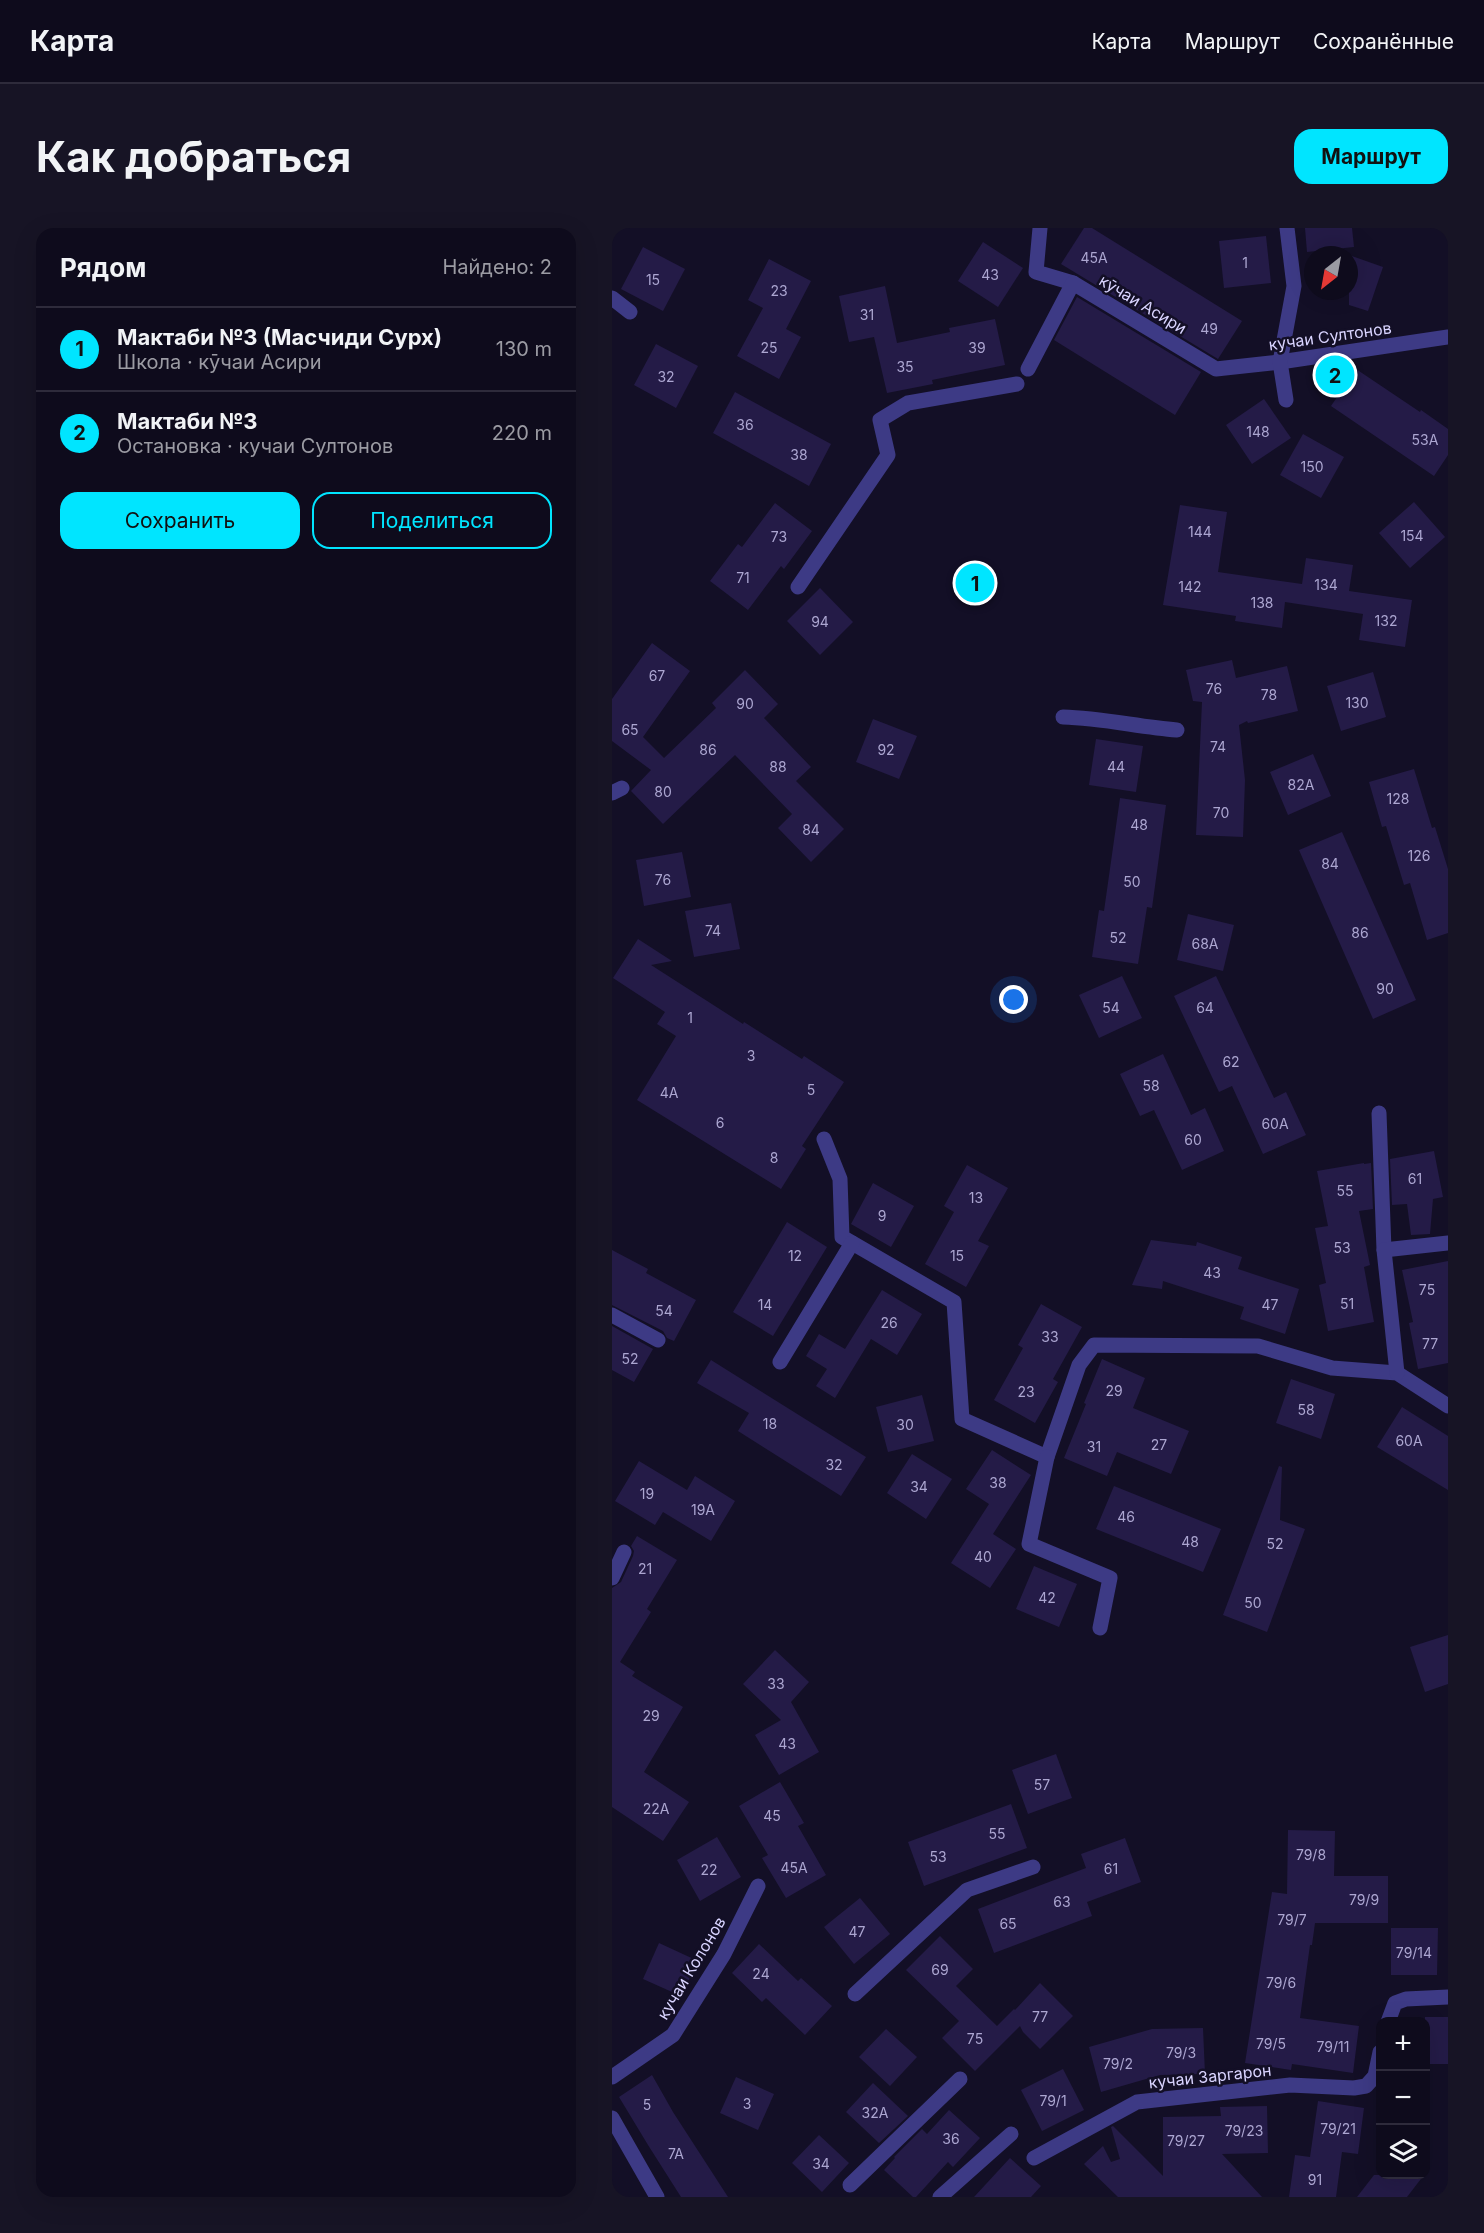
<!DOCTYPE html>
<html lang="ru">
<meta charset="utf-8">
<style>
:root{--surface:#0e0b1c;--page:#171425;--text:#f1f3f6;--muted:#9b9ba3;--line:#2e2b3b;--accent:#00e5ff}
body{margin:0;font-family:Inter,sans-serif;background:var(--page);color:var(--text)}
.controls{position:absolute;right:18px;bottom:18px;display:grid;overflow:hidden;border-radius:12px;box-shadow:0 6px 24px #0002}
.controls button{width:54px;height:54px;display:grid;place-items:center;padding:0;border:0;border-bottom:2px solid var(--line);background:var(--surface);color:var(--text);font:30px sans-serif}
.compass{position:absolute;left:692px;top:18px;width:54px;height:54px;border-radius:50%;background:var(--surface);box-shadow:0 6px 24px #0002;rotate:211deg}
.you{position:absolute;left:402px;top:772px;width:21px;height:21px;margin:-15px;border:4px solid #fff;border-radius:50%;background:#1a73e8;box-shadow:0 0 0 9px #1a73e833}
.badge{display:grid;place-items:center;width:39px;height:39px;border-radius:50%;background:var(--accent);color:#111;font-size:20px;font-weight:700}
.pin{position:absolute;translate:-50% -50%;border:3px solid #fff;box-shadow:0 2px 6px #0006}
.list{margin:0;padding:0;list-style:none}
h2{display:flex;justify-content:space-between;align-items:center;height:78px;margin:0;padding:0 24px;font-size:26px}
h2 small{font-size:20px;font-weight:400;color:var(--muted)}
.list li{display:grid;grid-template-columns:39px 1fr auto;gap:18px;align-items:center;box-sizing:border-box;height:84px;padding:0 24px;border-top:2px solid var(--line)}
.list b{display:block;font-size:22px;white-space:nowrap}
.list p{margin:0;font-size:20px;white-space:nowrap;color:var(--muted)}
.list em{font-size:20px;font-style:normal;color:var(--muted)}
.actions{display:flex;gap:12px;padding:18px 24px}
.actions a{flex:1;padding:14px 0;border:2px solid var(--accent);border-radius:18px;text-align:center;font-size:21px;color:var(--accent)}
.actions .main{background:var(--accent);color:#111}
.icon{flex:none;width:33px;height:33px;fill:none;stroke:currentColor;stroke-width:2;stroke-linecap:round;stroke-linejoin:round}
.map{position:relative;flex:none;width:836px;height:1969px;overflow:hidden;border-radius:18px}
header{display:flex;align-items:center;gap:36px;box-sizing:border-box;height:84px;padding:0 30px;background:var(--surface);border-bottom:2px solid var(--line)}
header strong{font-size:28px}
nav{display:flex;gap:33px;margin-inline-start:auto;font-size:21px}
.intro{display:flex;align-items:center;justify-content:space-between;box-sizing:border-box;height:144px;padding:0 36px}
h1{margin:0;font-size:42px}
.button{padding:15px 27px;border-radius:18px;background:var(--accent);color:#111;font-size:21px;font-weight:700}
main{display:flex;gap:36px;padding:0 36px}
aside{flex:1;background:var(--surface);border-radius:18px;box-shadow:0 6px 24px #0002}
.map>svg:first-child{display:block}
.building{fill:#241b47}
.lines{fill:none;stroke-linecap:round;stroke-linejoin:round}
.pedestrian{stroke:#3d3a85;stroke-width:15}
.minor{stroke:#3d3a85;stroke-width:15}
.labels{text-anchor:middle;dominant-baseline:central;stroke-width:5;stroke-linejoin:round;paint-order:stroke}
.number-label{font-size:14px;fill:#aca6d1}
.street-label{font-size:16px;fill:#d9d4ff;stroke:#130f26}
</style>
<header>
<strong>Карта</strong>
<nav><a>Карта</a><a>Маршрут</a><a>Сохранённые</a></nav>
</header>
<div class="intro"><h1>Как добраться</h1><a class="button">Маршрут</a></div>
<main>
<aside>
<h2>Рядом<small>Найдено: 2</small></h2>
<ul class="list">
<li><span class="badge">1</span><div><b>Мактаби №3 (Масчиди Сурх)</b><p>Школа · кӯчаи Асири</p></div><em>130 m</em></li>
<li><span class="badge">2</span><div><b>Мактаби №3</b><p>Остановка · кучаи Султонов</p></div><em>220 m</em></li>
</ul>
<div class="actions"><a class="main">Сохранить</a><a>Поделиться</a></div>
</aside>
<div class="map">
<svg width="836" height="1969" viewBox="0 0 836 1969">
<rect width="100%" height="100%" fill="#130f26"/>
<g class="building">
<path d="M 472,0 L 480,0 L 630,93 L 606,131 L 449,36 Z"/>
<path d="M 693,0 L 740,0 L 742,19 L 695,24 Z"/>
<path d="M 654,8 L 659,55 L 612,60 L 607,13 Z"/>
<path d="M 371,14 L 411,40 L 386,79 L 346,53 Z"/>
<path d="M 31,19 L 73,41 L 51,83 L 9,61 Z"/>
<path d="M 737,27 L 771,39 L 756,83 L 737,77 Z"/>
<path d="M 157,31 L 199,53 L 174,101 L 189,109 L 167,151 L 125,128 L 151,80 L 136,72 Z"/>
<path d="M 273,58 L 285,115 L 338,104 L 337,100 L 383,91 L 393,137 L 320,152 L 321,156 L 275,165 L 262,109 L 237,114 L 227,68 Z"/>
<path d="M 465,69 L 589,144 L 563,187 L 442,112 Z"/>
<path d="M 44,116 L 86,138 L 64,180 L 22,157 Z"/>
<path d="M 744,141 L 808,184 L 809,182 L 836,201 L 836,227 L 822,248 L 719,178 Z"/>
<path d="M 123,164 L 219,216 L 197,258 L 101,205 Z"/>
<path d="M 652,171 L 679,210 L 640,236 L 614,197 Z"/>
<path d="M 691,206 L 732,229 L 709,270 L 668,247 Z"/>
<path d="M 802,274 L 833,309 L 798,340 L 767,305 Z"/>
<path d="M 163,275 L 200,303 L 172,341 L 169,338 L 136,382 L 98,353 L 126,316 L 130,319 Z"/>
<path d="M 568,277 L 615,284 L 606,344 L 690,356 L 694,330 L 741,337 L 737,363 L 800,372 L 793,419 L 747,412 L 751,386 L 673,374 L 670,400 L 623,393 L 624,388 L 551,377 Z"/>
<path d="M 208,360 L 241,394 L 208,427 L 175,393 Z"/>
<path d="M 40,415 L 78,443 L 31,509 L 52,530 L 104,480 L 100,475 L 133,442 L 166,476 L 152,490 L 199,539 L 184,553 L 232,601 L 199,634 L 166,600 L 180,586 L 123,527 L 51,596 L 19,563 L 39,542 L 0,513 L 0,471 Z"/>
<path d="M 620,432 L 624,450 L 675,438 L 686,483 L 636,495 L 635,493 L 627,497 L 633,552 L 631,609 L 584,607 L 590,474 L 581,473 L 574,442 Z"/>
<path d="M 761,444 L 774,489 L 729,503 L 715,458 Z"/>
<path d="M 261,491 L 305,508 L 287,551 L 244,534 Z"/>
<path d="M 484,511 L 531,518 L 524,564 L 477,557 Z"/>
<path d="M 701,526 L 719,568 L 676,587 L 658,544 Z"/>
<path d="M 802,541 L 820,600 L 823,599 L 836,641 L 836,705 L 815,712 L 798,655 L 792,657 L 774,598 L 770,599 L 757,554 Z"/>
<path d="M 508,570 L 554,577 L 540,680 L 535,679 L 526,736 L 480,729 L 487,682 L 492,683 Z"/>
<path d="M 730,604 L 804,772 L 761,791 L 687,622 Z"/>
<path d="M 70,624 L 79,669 L 32,678 L 24,632 Z"/>
<path d="M 119,675 L 128,721 L 82,729 L 73,683 Z"/>
<path d="M 576,686 L 622,697 L 611,743 L 565,732 Z"/>
<path d="M 26,711 L 60,733 L 39,737 L 131,796 L 132,794 L 190,831 L 192,828 L 232,854 L 190,918 L 194,921 L 169,961 L 25,872 L 64,808 L 45,796 L 53,784 L 1,750 Z"/>
<path d="M 510,748 L 530,790 L 487,810 L 467,767 Z"/>
<path d="M 604,748 L 662,870 L 674,864 L 694,907 L 651,926 L 620,858 L 607,864 L 562,768 Z"/>
<path d="M 551,826 L 579,887 L 593,880 L 612,923 L 570,942 L 542,882 L 528,888 L 508,846 Z"/>
<path d="M 822,923 L 831,969 L 821,971 L 818,1006 L 799,1007 L 795,976 L 780,977 L 778,931 Z"/>
<path d="M 752,935 L 752,936 L 759,935 L 761,981 L 747,983 L 758,1037 L 752,1039 L 762,1094 L 716,1103 L 707,1057 L 714,1055 L 703,1000 L 716,998 L 705,943 Z"/>
<path d="M 355,937 L 396,960 L 366,1013 L 377,1018 L 354,1059 L 313,1036 L 342,984 L 332,978 Z"/>
<path d="M 261,955 L 302,978 L 279,1019 L 239,996 Z"/>
<path d="M 175,994 L 215,1019 L 161,1108 L 121,1084 Z"/>
<path d="M 539,1012 L 584,1018 L 585,1014 L 630,1029 L 626,1041 L 687,1061 L 673,1106 L 628,1091 L 632,1079 L 551,1053 L 550,1061 L 520,1057 Z"/>
<path d="M 0,1022 L 36,1041 L 34,1045 L 84,1072 L 62,1113 L 55,1110 L 51,1103 L 0,1077 Z"/>
<path d="M 836,1033 L 836,1135 L 806,1141 L 797,1095 L 801,1094 L 790,1042 Z"/>
<path d="M 270,1062 L 310,1086 L 285,1127 L 259,1111 L 223,1170 L 204,1158 L 215,1141 L 194,1128 L 207,1106 L 233,1121 Z"/>
<path d="M 429,1076 L 470,1099 L 441,1151 L 446,1154 L 423,1195 L 382,1172 L 411,1120 L 406,1117 Z"/>
<path d="M 0,1098 L 41,1121 L 22,1154 L 0,1142 Z"/>
<path d="M 490,1131 L 533,1150 L 521,1180 L 577,1203 L 559,1246 L 505,1224 L 495,1248 L 452,1230 L 474,1176 L 472,1175 Z"/>
<path d="M 99,1132 L 254,1229 L 229,1268 L 126,1203 L 137,1185 L 85,1155 Z"/>
<path d="M 679,1151 L 723,1166 L 709,1211 L 664,1195 Z"/>
<path d="M 310,1167 L 322,1213 L 276,1224 L 264,1179 Z"/>
<path d="M 790,1179 L 836,1208 L 836,1262 L 765,1219 Z"/>
<path d="M 380,1222 L 419,1247 L 381,1306 L 404,1321 L 378,1360 L 339,1335 L 377,1276 L 354,1261 Z"/>
<path d="M 300,1226 L 340,1251 L 314,1291 L 275,1265 Z"/>
<path d="M 27,1233 L 75,1262 L 83,1248 L 123,1273 L 99,1313 L 51,1284 L 43,1297 L 3,1273 Z"/>
<path d="M 667,1238 L 670,1239 L 668,1292 L 693,1301 L 655,1404 L 611,1387 Z"/>
<path d="M 502,1258 L 609,1301 L 591,1344 L 484,1301 Z"/>
<path d="M 25,1308 L 65,1332 L 35,1381 L 39,1384 L 8,1434 L 23,1444 L 20,1448 L 71,1479 L 32,1544 L 77,1574 L 51,1613 L 0,1579 L 0,1360 L 9,1354 L 21,1328 L 22,1323 L 19,1318 Z"/>
<path d="M 422,1338 L 465,1356 L 447,1399 L 404,1381 Z"/>
<path d="M 836,1407 L 836,1456 L 813,1464 L 798,1419 Z"/>
<path d="M 163,1422 L 197,1454 L 179,1474 L 207,1524 L 167,1547 L 143,1507 L 169,1492 L 131,1456 Z"/>
<path d="M 444,1526 L 460,1570 L 416,1586 L 400,1542 Z"/>
<path d="M 168,1554 L 192,1595 L 186,1598 L 214,1647 L 174,1670 L 150,1630 L 156,1627 L 127,1578 Z"/>
<path d="M 399,1576 L 415,1620 L 312,1658 L 296,1614 Z"/>
<path d="M 676,1602 L 723,1603 L 722,1648 L 776,1648 L 776,1695 L 703,1695 L 700,1717 L 698,1717 L 688,1790 L 747,1798 L 741,1845 L 680,1836 L 679,1842 L 633,1835 L 660,1664 L 675,1666 Z"/>
<path d="M 105,1609 L 129,1649 L 88,1673 L 65,1632 Z"/>
<path d="M 513,1610 L 529,1654 L 475,1674 L 480,1688 L 382,1725 L 366,1681 L 474,1640 L 469,1626 Z"/>
<path d="M 248,1670 L 278,1706 L 242,1736 L 212,1699 Z"/>
<path d="M 779,1700 L 826,1700 L 825,1747 L 779,1747 Z"/>
<path d="M 328,1708 L 361,1741 L 344,1758 L 385,1798 L 402,1781 L 403,1782 L 428,1755 L 461,1788 L 428,1821 L 411,1804 L 408,1798 L 363,1843 L 330,1810 L 347,1793 L 294,1742 Z"/>
<path d="M 47,1715 L 86,1733 L 69,1768 L 31,1751 Z"/>
<path d="M 147,1716 L 186,1753 L 189,1750 L 220,1778 L 193,1807 L 154,1770 L 150,1774 L 120,1745 Z"/>
<rect x="813" y="1789" width="23" height="47"/>
<path d="M 591,1800 L 593,1846 L 548,1847 L 489,1864 L 477,1819 L 540,1801 Z"/>
<path d="M 274,1801 L 305,1829 L 278,1858 L 247,1829 Z"/>
<path d="M 451,1841 L 472,1882 L 430,1903 L 409,1862 Z"/>
<path d="M 40,1847 L 61,1884 L 116,1969 L 69,1969 L 36,1917 L 7,1869 Z"/>
<path d="M 124,1849 L 162,1866 L 146,1902 L 108,1885 Z"/>
<path d="M 261,1855 L 296,1888 L 267,1915 L 234,1884 Z"/>
<path d="M 706,1873 L 752,1880 L 746,1926 L 730,1924 L 724,1969 L 677,1969 L 683,1927 L 698,1929 Z"/>
<path d="M 655,1878 L 656,1925 L 610,1926 L 650,1969 L 506,1969 L 472,1936 L 491,1918 L 499,1934 L 508,1931 L 499,1899 L 501,1898 L 551,1948 L 551,1889 L 609,1888 L 608,1879 Z"/>
<path d="M 337,1882 L 368,1910 L 341,1939 L 336,1934 L 304,1969 L 301,1969 L 272,1942 L 283,1930 L 282,1929 L 310,1901 L 315,1906 Z"/>
<path d="M 207,1907 L 237,1935 L 210,1964 L 180,1935 Z"/>
<path d="M 398,1930 L 429,1958 L 419,1969 L 362,1969 Z"/>
<path d="M 762,1947 L 812,1947 L 795,1969 L 745,1969 Z"/>
</g>
<g class="lines">
<path class="pedestrian" d="M 428,0 L 424,44 L 461,55"/>
<g class="minor">
<path d="M 0,70 L 18,84"/>
<path d="M 416,141 L 461,55 L 604,141 L 668,134 L 836,109"/>
<path d="M 674,172 L 668,134 L 682,58 L 675,0"/>
<path d="M 186,359 L 276,227 L 268,192 L 296,175 L 405,156"/>
<path d="M 451,489 C 490,490 527,499 565,502"/>
<path d="M 0,565 L 10,560"/>
<path d="M 767,885 L 772,1022"/>
<path d="M 212,911 L 228,951 L 230,1009 L 342,1074 L 350,1191 L 435,1229 L 467,1137 L 482,1117 L 646,1118 L 720,1140 L 785,1145 L 836,1178"/>
<path d="M 0,1087 L 46,1112"/>
<path d="M 168,1134 L 240,1015"/>
<path d="M 785,1145 L 772,1022 L 836,1015"/>
<path d="M 435,1229 L 417,1316 L 498,1350 L 488,1400"/>
<path d="M 0,1350 L 12,1324"/>
<path d="M 243,1766 L 355,1662 L 421,1639"/>
<path d="M 776,1794 L 783,1775 L 794,1771 L 836,1769"/>
<path d="M 0,1849 L 61,1807 L 112,1726 L 146,1658"/>
<path d="M 0,1890 L 45,1969"/>
<path d="M 422,1930 L 525,1874 L 678,1857 L 742,1860 L 754,1858 L 763,1848 L 768,1824"/>
<path d="M 238,1957 L 348,1851"/>
<path d="M 328,1969 L 399,1906"/>
</g>
</g>
<g class="labels">
<g class="number-label">
<text x="482" y="29">45А</text>
<text x="633" y="34">1</text>
<text x="378" y="46">43</text>
<text x="41" y="51">15</text>
<text x="167" y="62">23</text>
<text x="255" y="86">31</text>
<text x="597" y="100">49</text>
<text x="157" y="119">25</text>
<text x="365" y="119">39</text>
<text x="293" y="138">35</text>
<text x="54" y="148">32</text>
<text x="133" y="196">36</text>
<text x="646" y="203">148</text>
<text x="813" y="211">53А</text>
<text x="187" y="226">38</text>
<text x="700" y="238">150</text>
<text x="588" y="303">144</text>
<text x="800" y="307">154</text>
<text x="167" y="308">73</text>
<text x="131" y="349">71</text>
<text x="714" y="356">134</text>
<text x="578" y="358">142</text>
<text x="650" y="374">138</text>
<text x="774" y="392">132</text>
<text x="208" y="393">94</text>
<text x="45" y="447">67</text>
<text x="602" y="460">76</text>
<text x="657" y="466">78</text>
<text x="745" y="474">130</text>
<text x="133" y="475">90</text>
<text x="18" y="501">65</text>
<text x="606" y="518">74</text>
<text x="96" y="521">86</text>
<text x="274" y="521">92</text>
<text x="166" y="538">88</text>
<text x="504" y="538">44</text>
<text x="689" y="556">82А</text>
<text x="51" y="563">80</text>
<text x="786" y="570">128</text>
<text x="609" y="584">70</text>
<text x="527" y="596">48</text>
<text x="199" y="601">84</text>
<text x="807" y="627">126</text>
<text x="718" y="635">84</text>
<text x="51" y="651">76</text>
<text x="520" y="653">50</text>
<text x="101" y="702">74</text>
<text x="748" y="704">86</text>
<text x="506" y="709">52</text>
<text x="593" y="715">68А</text>
<text x="773" y="760">90</text>
<text x="499" y="779">54</text>
<text x="593" y="779">64</text>
<text x="78" y="789">1</text>
<text x="139" y="827">3</text>
<text x="619" y="833">62</text>
<text x="539" y="857">58</text>
<text x="199" y="861">5</text>
<text x="57" y="864">4А</text>
<text x="108" y="894">6</text>
<text x="663" y="895">60А</text>
<text x="581" y="911">60</text>
<text x="162" y="929">8</text>
<text x="803" y="950">61</text>
<text x="733" y="962">55</text>
<text x="364" y="969">13</text>
<text x="270" y="987">9</text>
<text x="730" y="1019">53</text>
<text x="183" y="1027">12</text>
<text x="345" y="1027">15</text>
<text x="600" y="1044">43</text>
<text x="815" y="1061">75</text>
<text x="735" y="1075">51</text>
<text x="153" y="1076">14</text>
<text x="658" y="1076">47</text>
<text x="52" y="1082">54</text>
<text x="277" y="1094">26</text>
<text x="438" y="1108">33</text>
<text x="818" y="1115">77</text>
<text x="18" y="1130">52</text>
<text x="502" y="1162">29</text>
<text x="414" y="1163">23</text>
<text x="694" y="1181">58</text>
<text x="158" y="1195">18</text>
<text x="293" y="1196">30</text>
<text x="797" y="1212">60А</text>
<text x="547" y="1216">27</text>
<text x="482" y="1218">31</text>
<text x="222" y="1236">32</text>
<text x="386" y="1254">38</text>
<text x="307" y="1258">34</text>
<text x="35" y="1265">19</text>
<text x="91" y="1281">19А</text>
<text x="514" y="1288">46</text>
<text x="578" y="1313">48</text>
<text x="663" y="1315">52</text>
<text x="371" y="1328">40</text>
<text x="33" y="1340">21</text>
<text x="435" y="1369">42</text>
<text x="641" y="1374">50</text>
<text x="164" y="1455">33</text>
<text x="39" y="1487">29</text>
<text x="175" y="1515">43</text>
<text x="430" y="1556">57</text>
<text x="44" y="1580">22А</text>
<text x="160" y="1587">45</text>
<text x="385" y="1605">55</text>
<text x="699" y="1626">79/8</text>
<text x="326" y="1628">53</text>
<text x="182" y="1639">45А</text>
<text x="499" y="1640">61</text>
<text x="97" y="1641">22</text>
<text x="752" y="1671">79/9</text>
<text x="450" y="1673">63</text>
<text x="680" y="1691">79/7</text>
<text x="396" y="1695">65</text>
<text x="245" y="1703">47</text>
<text x="802" y="1724">79/14</text>
<text x="328" y="1741">69</text>
<text x="149" y="1745">24</text>
<text x="669" y="1754">79/6</text>
<text x="428" y="1788">77</text>
<text x="363" y="1810">75</text>
<text x="659" y="1815">79/5</text>
<text x="721" y="1818">79/11</text>
<text x="569" y="1824">79/3</text>
<text x="506" y="1835">79/2</text>
<text x="441" y="1872">79/1</text>
<text x="135" y="1875">3</text>
<text x="35" y="1876">5</text>
<text x="263" y="1884">32А</text>
<text x="726" y="1900">79/21</text>
<text x="632" y="1902">79/23</text>
<text x="339" y="1910">36</text>
<text x="574" y="1912">79/27</text>
<text x="64" y="1925">7А</text>
<text x="209" y="1935">34</text>
<text x="703" y="1951">91</text>
</g>
<g class="street-label">
<text transform="translate(531 76) rotate(31)">кӯчаи Асири</text>
<text transform="translate(718 108) rotate(-8)">кучаи Султонов</text>
<text transform="translate(79 1740) rotate(-59)">кучаи Колонов</text>
<text transform="translate(598 1848) rotate(-6)">кучаи Заргарон</text>
</g>
</g>
</svg>
<div class="controls">
<button>+</button>
<button>−</button>
<button><svg class="icon" aria-label="layers" viewBox="0 0 24 24"><path d="M12 4l9 5-9 5-9-5zM3 14l9 5 9-5"/></svg></button>
</div>
<svg class="compass" viewBox="-18 -18 36 36"><path d="M0-13l5 13h-10z" fill="#e53935"/><path d="M0 13l5-13h-10z" fill="#9b9ba3"/></svg>
<div class="you"></div>
<div class="pin badge" style="left:363px;top:355px">1</div>
<div class="pin badge" style="left:723px;top:147px">2</div>
</div>
</main>
